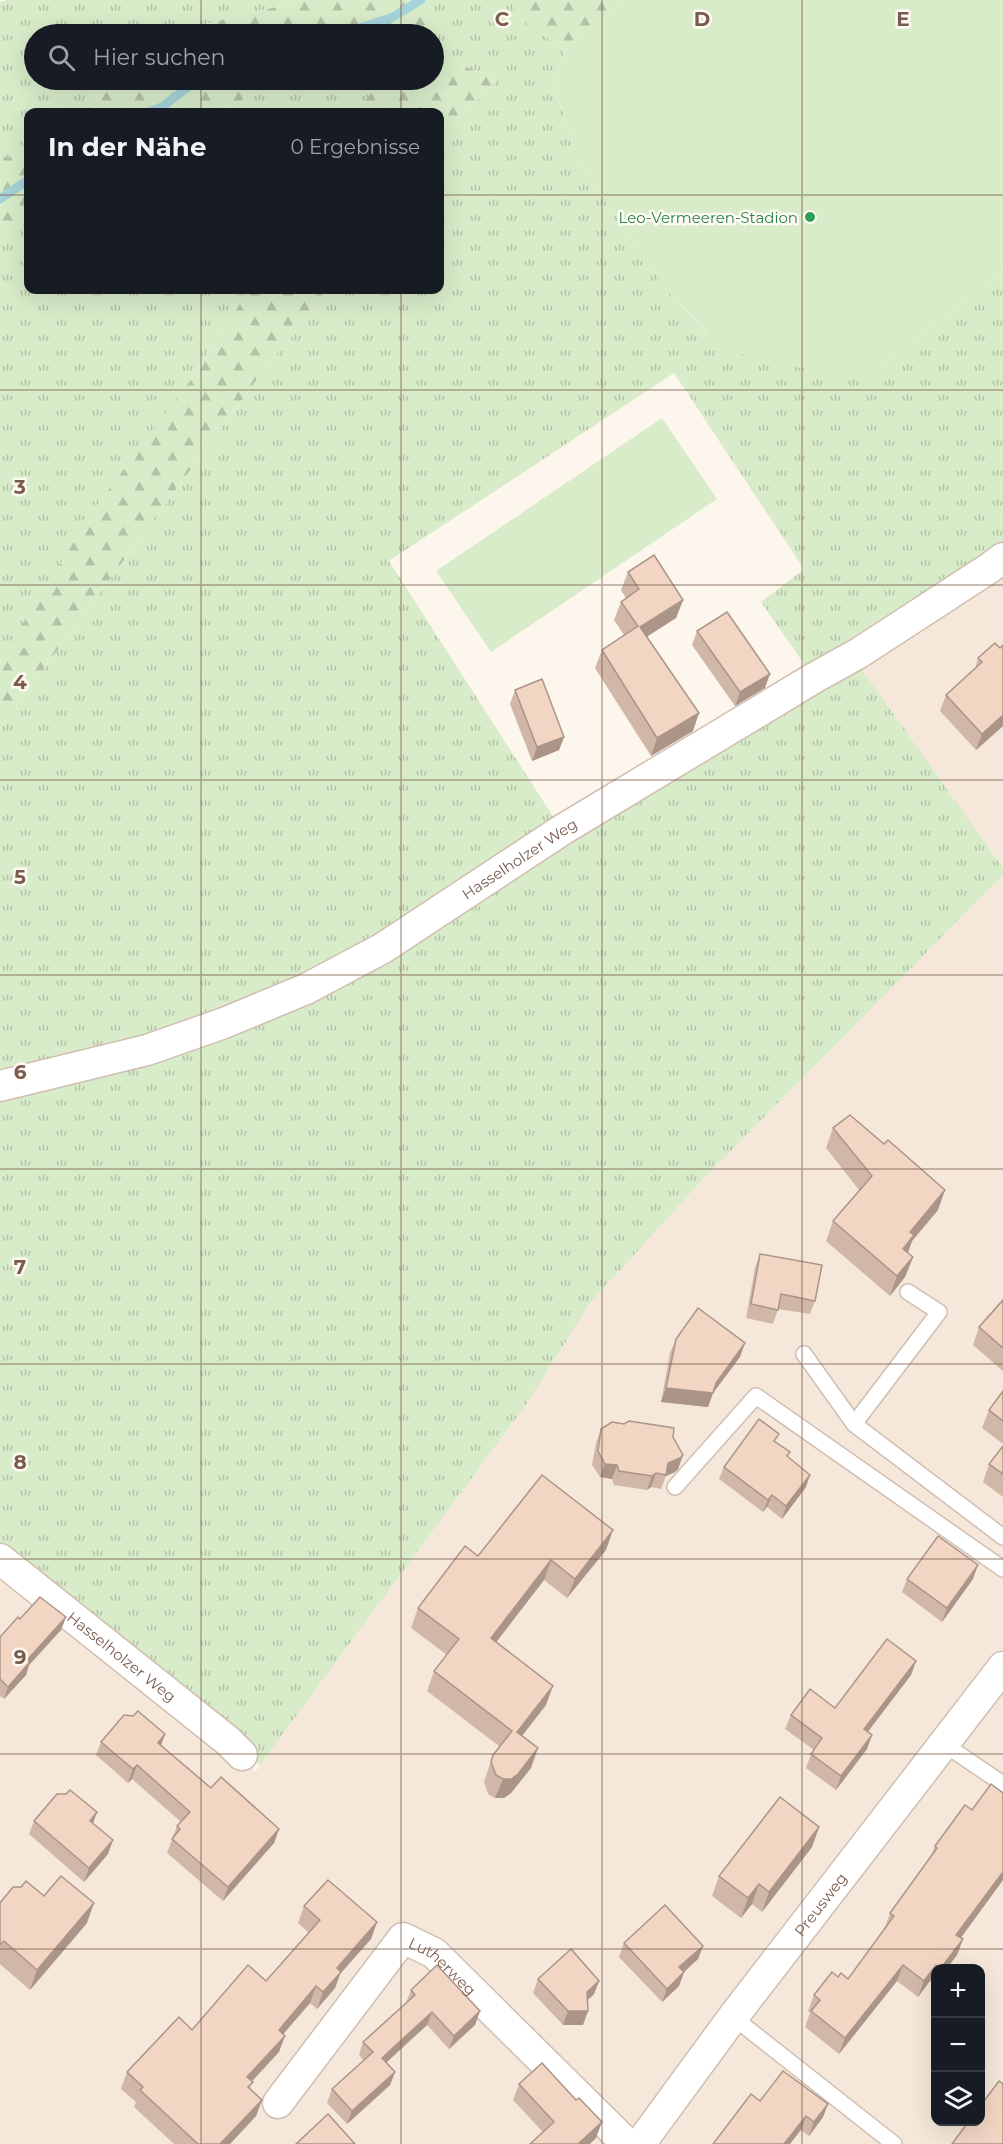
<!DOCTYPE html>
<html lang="de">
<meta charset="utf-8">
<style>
:root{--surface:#171b24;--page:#20242c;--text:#f1f3f6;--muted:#9ea1a6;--line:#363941}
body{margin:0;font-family:Montserrat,sans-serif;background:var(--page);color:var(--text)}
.controls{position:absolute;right:18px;bottom:18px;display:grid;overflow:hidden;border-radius:12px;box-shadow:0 6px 24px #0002}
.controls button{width:54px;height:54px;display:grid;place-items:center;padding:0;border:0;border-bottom:2px solid var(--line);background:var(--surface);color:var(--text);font:30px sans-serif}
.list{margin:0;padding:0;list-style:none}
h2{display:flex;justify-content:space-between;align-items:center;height:78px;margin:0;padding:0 24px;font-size:26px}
h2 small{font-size:20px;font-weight:400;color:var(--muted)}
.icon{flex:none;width:33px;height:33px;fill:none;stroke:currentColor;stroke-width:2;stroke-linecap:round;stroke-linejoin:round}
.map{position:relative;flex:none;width:1003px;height:2144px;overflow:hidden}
.search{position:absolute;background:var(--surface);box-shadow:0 6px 24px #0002;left:24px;top:24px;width:420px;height:66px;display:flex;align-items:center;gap:15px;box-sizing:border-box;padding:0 21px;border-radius:33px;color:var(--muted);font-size:22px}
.panel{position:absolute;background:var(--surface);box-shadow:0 6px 24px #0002;left:24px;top:108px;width:420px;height:186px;border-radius:12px}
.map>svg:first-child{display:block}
.residential{fill:#f5e8da;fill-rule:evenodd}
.grass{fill:url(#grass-tufts)}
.forest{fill:url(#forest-firs)}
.garden{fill:#d8ecc9}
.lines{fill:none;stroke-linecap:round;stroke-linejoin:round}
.stream{stroke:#a5d3da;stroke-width:9}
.service-casing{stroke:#d1beb0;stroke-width:18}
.minor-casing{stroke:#d1beb0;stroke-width:33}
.service{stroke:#fff;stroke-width:15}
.minor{stroke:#fff;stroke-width:30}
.wall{fill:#d1b7a8}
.shaded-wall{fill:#aa9588}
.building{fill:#f3d5c3;stroke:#aa9588;stroke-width:1.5}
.grid{fill:none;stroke:#7a5c4d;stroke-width:1.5;stroke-opacity:0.55}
.leisure-dot{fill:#2e9e5b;stroke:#fffaf3;stroke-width:2}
.labels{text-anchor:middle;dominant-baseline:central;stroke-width:5;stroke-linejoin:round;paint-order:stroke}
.leisure-label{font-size:15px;fill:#27864d;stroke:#fffaf3;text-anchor:end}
.street-label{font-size:15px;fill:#7a5c4d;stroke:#fffaf3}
.grid-label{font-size:20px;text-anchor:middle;font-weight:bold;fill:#7a5c4d;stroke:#fffaf3;stroke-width:5;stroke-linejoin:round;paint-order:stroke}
</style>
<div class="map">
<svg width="1003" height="2144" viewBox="0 0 1003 2144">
<defs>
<pattern id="grass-tufts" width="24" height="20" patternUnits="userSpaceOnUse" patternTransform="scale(1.5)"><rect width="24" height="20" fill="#d8ecc9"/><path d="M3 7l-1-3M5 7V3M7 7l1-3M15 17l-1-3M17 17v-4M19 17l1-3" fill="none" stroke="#b4c2a5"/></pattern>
<pattern id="forest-firs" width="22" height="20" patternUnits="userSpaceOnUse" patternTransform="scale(1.5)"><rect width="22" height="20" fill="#d8ecc9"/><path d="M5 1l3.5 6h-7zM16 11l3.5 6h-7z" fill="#b4c2a5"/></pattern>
</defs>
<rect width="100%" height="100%" fill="#fdf6ec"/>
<g class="residential">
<path d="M 1003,569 L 1003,868 L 861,668 Z"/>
<path d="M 1003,875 L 1003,2144 L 0,2144 L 0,1568 L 221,1741 L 255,1772 L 528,1402 L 590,1303 L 707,1175 ZM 936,1968 L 980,1968 L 980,2122 L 936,2122 Z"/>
</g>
<g class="grass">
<path d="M 7,0 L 294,0 L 284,5 L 176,31 L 171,34 L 34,34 L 34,80 L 114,80 L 88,106 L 88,112 L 28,112 L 28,155 L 0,157 L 0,2 Z"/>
<path d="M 428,0 L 511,0 L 518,17 L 565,50 L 555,90 L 581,164 L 666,289 L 705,331 L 865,378 L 1003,271 L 1003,541 L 806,667 L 761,602 L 804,569 L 674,373 L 389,561 L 556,821 L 374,939 L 258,1001 L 168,1036 L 0,1078 L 0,728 L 269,363 L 318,305 L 324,290 L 440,290 L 440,134 L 489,90 L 498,78 L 440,58 L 434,24 Z"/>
<path d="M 289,80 L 383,80 L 355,112 L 216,112 Z"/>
<path d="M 28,218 L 28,290 L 249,290 L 190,381 L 0,660 L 0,242 Z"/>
<path d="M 861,668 L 1003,868 L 1003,875 L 707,1175 L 590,1303 L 528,1402 L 260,1765 L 227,1735 L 0,1550 L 0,1099 L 191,1050 L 565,842 Z"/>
</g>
<g class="forest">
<path d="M 294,0 L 428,0 L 434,24 L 440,58 L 498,78 L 489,90 L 440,134 L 440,112 L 355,112 L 383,80 L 434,80 L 434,34 L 171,34 L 176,31 L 284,5 Z"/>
<path d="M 511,0 L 626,0 L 565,50 L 518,17 Z"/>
<path d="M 114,80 L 289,80 L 216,112 L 88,112 L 88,106 Z"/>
<path d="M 28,155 L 28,218 L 0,242 L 0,157 Z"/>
<path d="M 249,290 L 324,290 L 318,305 L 269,363 L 0,728 L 0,660 L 95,508 L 190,381 Z"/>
</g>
<g class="garden">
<path d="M 626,0 L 1003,0 L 1003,271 L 865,378 L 751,360 L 706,331 L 666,289 L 581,164 L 555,90 L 565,50 Z"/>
<path d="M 662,418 L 717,499 L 491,652 L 436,571 Z"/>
</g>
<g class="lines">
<g class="stream">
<path d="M 340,34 L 391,18 L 421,0"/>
<path d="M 149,112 L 162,107 L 197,80"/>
<path d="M 0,199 L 28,180"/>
</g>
<defs>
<g id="service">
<path d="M 804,1354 L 854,1424 L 1003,1537"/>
<path d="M 854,1424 L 939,1312 L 908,1292"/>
<path d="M 675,1487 L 756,1396 L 1003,1569"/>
<path d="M 944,1744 L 1003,1784"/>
<path d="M 733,2017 L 894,2144"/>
</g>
<g id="minor">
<path id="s1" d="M 0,1086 L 147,1050 L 224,1023 L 306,989 L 383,948 L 562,830 L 814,678 L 859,653 L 988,569 L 1003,558"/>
<path id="s2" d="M 0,1559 L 228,1741 L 242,1755"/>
<path id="s3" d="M 278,2103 L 403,1938 L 434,1953 L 627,2144"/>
<path id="s4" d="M 640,2144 L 733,2017 L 1003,1667"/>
</g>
</defs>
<use href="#service" class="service-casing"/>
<use href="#minor" class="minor-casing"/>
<use href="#service" class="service"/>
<use href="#minor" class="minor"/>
</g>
<g class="wall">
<path d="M 628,572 L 683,600 L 676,618 L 647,637 L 693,731 L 651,756 L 595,668 L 602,650 L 624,635 L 614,620 L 621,602 L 626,598 L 621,590 Z"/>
<path d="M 697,631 L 765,688 L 735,706 L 692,645 Z"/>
<path d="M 1000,648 L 1003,726 L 976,750 L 940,711 L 946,695 L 975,669 L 978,658 Z"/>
<path d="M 515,690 L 564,737 L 559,750 L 532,761 L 510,704 Z"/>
<path d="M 833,1128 L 938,1210 L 912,1241 L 908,1253 L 913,1257 L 905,1277 L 890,1296 L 826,1241 L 833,1221 L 859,1190 L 826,1148 Z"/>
<path d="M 760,1254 L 815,1301 L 810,1314 L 778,1309 L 773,1324 L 746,1318 L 755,1268 Z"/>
<path d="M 1003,1300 L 1003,1371 L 973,1345 L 979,1327 Z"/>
<path d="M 676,1339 L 740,1357 L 713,1393 L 708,1407 L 661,1402 L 670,1353 Z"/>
<path d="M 1003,1391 L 1003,1444 L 982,1428 L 989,1410 Z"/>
<path d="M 601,1429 L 673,1437 L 683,1455 L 678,1469 L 675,1472 L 666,1476 L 661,1489 L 651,1487 L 647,1490 L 614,1485 L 612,1479 L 600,1477 L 592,1465 L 596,1443 Z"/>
<path d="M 776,1442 L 788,1457 L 806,1487 L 782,1519 L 767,1507 L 763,1512 L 719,1479 L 724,1467 Z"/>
<path d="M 1003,1446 L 1003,1497 L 983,1482 L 989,1464 Z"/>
<path d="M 606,1550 L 567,1598 L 544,1580 L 496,1642 L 546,1705 L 522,1736 L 531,1768 L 511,1793 L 504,1798 L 495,1798 L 488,1794 L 484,1782 L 493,1755 L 499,1746 L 427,1691 L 434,1671 L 447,1655 L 411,1628 L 418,1608 L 478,1556 Z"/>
<path d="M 907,1579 L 973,1579 L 942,1622 L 902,1592 Z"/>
<path d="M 66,1617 L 61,1630 L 29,1665 L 26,1675 L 4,1699 L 0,1696 L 0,1637 L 20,1619 Z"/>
<path d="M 916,1661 L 911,1675 L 868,1732 L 867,1749 L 836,1790 L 806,1768 L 811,1754 L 814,1750 L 785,1729 L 791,1715 L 835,1708 Z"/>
<path d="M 165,1734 L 161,1745 L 211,1788 L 279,1829 L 274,1843 L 223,1901 L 167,1853 L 177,1826 L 181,1822 L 132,1779 L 128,1783 L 96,1755 L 101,1742 Z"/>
<path d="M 1003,1793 L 1003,1880 L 961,1938 L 963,1939 L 957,1955 L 947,1968 L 936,1968 L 936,1984 L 930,1981 L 918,1997 L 897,1981 L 839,2054 L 805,2027 L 810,2013 L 808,2011 L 814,1995 L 838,1977 L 848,1979 L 884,1930 L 890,1913 L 931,1856 L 935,1846 L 972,1810 Z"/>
<path d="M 97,1812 L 93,1823 L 108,1854 L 84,1882 L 29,1834 L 34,1821 Z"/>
<path d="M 819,1827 L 812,1847 L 762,1912 L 752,1904 L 741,1918 L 712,1896 L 719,1876 Z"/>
<path d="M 44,1896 L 87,1923 L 30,1990 L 0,1964 L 0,1903 Z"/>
<path d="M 304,1906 L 377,1922 L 371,1939 L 340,1974 L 335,1988 L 317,2009 L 310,2003 L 283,2034 L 279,2052 L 252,2081 L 250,2089 L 262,2100 L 256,2116 L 230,2144 L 174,2144 L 134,2107 L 136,2102 L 121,2089 L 127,2072 L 266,1981 L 309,1933 L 298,1923 Z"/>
<path d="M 624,1943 L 703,1946 L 698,1959 L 684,1972 L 679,1986 L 662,2002 L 619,1957 Z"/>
<path d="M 538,1979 L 599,1981 L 594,1994 L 588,2000 L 583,2025 L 563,2025 L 533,1993 Z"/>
<path d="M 411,1990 L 480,2011 L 475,2025 L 449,2049 L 427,2025 L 386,2063 L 395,2072 L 390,2085 L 347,2124 L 327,2103 L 332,2089 L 364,2061 L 359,2055 L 363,2042 L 406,2003 Z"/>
<path d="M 519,2084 L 596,2138 L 543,2132 L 513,2100 Z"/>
<path d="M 760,2101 L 828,2104 L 823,2117 L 809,2136 Z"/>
</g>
<g class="shaded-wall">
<path d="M 683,600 L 676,618 L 633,645 L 640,627 Z"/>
<path d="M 770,674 L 765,688 L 735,706 L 740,692 Z"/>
<path d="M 699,713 L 693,731 L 651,756 L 657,738 Z"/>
<path d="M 1003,715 L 1003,726 L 976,750 L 982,734 Z"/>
<path d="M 564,737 L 559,750 L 532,761 L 537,747 Z"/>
<path d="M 945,1190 L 938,1210 L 912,1241 L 907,1255 L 903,1249 L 910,1232 Z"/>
<path d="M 913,1257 L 905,1277 L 890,1296 L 897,1276 Z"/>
<path d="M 745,1343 L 740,1357 L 713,1393 L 708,1407 L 661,1402 L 666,1388 L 716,1383 Z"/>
<path d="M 683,1455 L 678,1469 L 675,1472 L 666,1476 L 668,1463 Z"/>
<path d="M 605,1464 L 617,1465 L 612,1479 L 600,1477 Z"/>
<path d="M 656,1473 L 651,1487 L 647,1490 L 652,1476 Z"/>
<path d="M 810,1475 L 806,1487 L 782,1519 L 786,1506 Z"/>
<path d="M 772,1495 L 767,1507 L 763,1512 L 768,1500 Z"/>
<path d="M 613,1530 L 606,1550 L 567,1598 L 575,1579 Z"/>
<path d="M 551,1560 L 544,1580 L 484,1658 L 491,1638 Z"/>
<path d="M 978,1565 L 973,1579 L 942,1622 L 947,1608 Z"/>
<path d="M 66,1617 L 61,1630 L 29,1665 L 26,1675 L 4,1699 L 8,1687 L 27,1660 Z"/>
<path d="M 916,1661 L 911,1675 L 859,1743 L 864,1729 Z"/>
<path d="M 553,1686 L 546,1705 L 510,1751 L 517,1732 Z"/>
<path d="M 165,1734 L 160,1748 L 158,1743 Z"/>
<path d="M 872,1735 L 867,1749 L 836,1790 L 841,1776 Z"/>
<path d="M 538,1748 L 531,1768 L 511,1793 L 504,1798 L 495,1798 L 503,1779 Z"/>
<path d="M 137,1765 L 132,1779 L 128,1783 L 133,1769 Z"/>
<path d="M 97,1812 L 92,1826 L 90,1821 Z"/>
<path d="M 819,1827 L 812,1847 L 762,1912 L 769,1892 Z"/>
<path d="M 279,1829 L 274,1843 L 223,1901 L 228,1887 Z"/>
<path d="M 113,1840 L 108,1854 L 84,1882 L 89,1868 Z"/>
<path d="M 1003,1872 L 1003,1880 L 951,1951 L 956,1935 Z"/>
<path d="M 759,1884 L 752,1904 L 741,1918 L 748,1898 Z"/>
<path d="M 94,1903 L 87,1923 L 30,1990 L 37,1970 Z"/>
<path d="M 377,1922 L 371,1939 L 340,1974 L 335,1988 L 317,2009 L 323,1992 L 337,1968 Z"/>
<path d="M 963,1939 L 957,1955 L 947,1968 L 941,1968 Z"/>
<path d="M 703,1946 L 698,1959 L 674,1981 L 679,1967 Z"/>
<path d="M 903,1965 L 897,1981 L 839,2054 L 845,2038 Z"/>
<path d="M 936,1965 L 930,1981 L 918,1997 L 924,1981 Z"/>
<path d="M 684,1972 L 679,1986 L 662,2002 L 667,1989 Z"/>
<path d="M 599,1981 L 594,1994 L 582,2005 L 587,1992 Z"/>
<path d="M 316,1986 L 310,2003 L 273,2046 L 279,2030 Z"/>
<path d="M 480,2011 L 475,2025 L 449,2049 L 454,2036 Z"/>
<path d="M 568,2011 L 588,2011 L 583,2025 L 563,2025 Z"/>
<path d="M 432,2012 L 427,2025 L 377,2071 L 382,2058 Z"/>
<path d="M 285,2036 L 279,2052 L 241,2093 L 247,2077 Z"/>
<path d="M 395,2072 L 390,2085 L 347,2124 L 352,2111 Z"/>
<path d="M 262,2100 L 256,2116 L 230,2144 L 220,2144 Z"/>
<path d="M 828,2104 L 823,2117 L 809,2136 L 814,2122 Z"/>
<path d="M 806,2116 L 801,2130 L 790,2144 L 784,2144 Z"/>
<path d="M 602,2122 L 596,2138 L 590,2144 L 578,2144 Z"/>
</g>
<g class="building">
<path d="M 654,555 L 683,600 L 640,627 L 699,713 L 657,738 L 602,650 L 638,626 L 621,602 L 639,589 L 628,572 Z"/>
<path d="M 727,612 L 770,674 L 740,692 L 697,631 Z"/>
<path d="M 995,643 L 1000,648 L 1003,645 L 1003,715 L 982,734 L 946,695 L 982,662 L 978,658 Z"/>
<path d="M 542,679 L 564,737 L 537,747 L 515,690 Z"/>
<path d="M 850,1115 L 884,1144 L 888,1140 L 945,1190 L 910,1232 L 914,1235 L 903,1249 L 913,1257 L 897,1276 L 833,1221 L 872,1176 L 833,1128 Z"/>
<path d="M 760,1254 L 822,1265 L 815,1301 L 781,1294 L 778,1310 L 751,1304 Z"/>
<path d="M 1003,1300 L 1003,1348 L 979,1327 Z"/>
<path d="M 698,1308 L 745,1343 L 716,1383 L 713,1393 L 666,1388 L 676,1339 Z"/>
<path d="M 1003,1391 L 1003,1421 L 989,1410 Z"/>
<path d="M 759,1419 L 779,1434 L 774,1441 L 790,1452 L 787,1456 L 810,1475 L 786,1506 L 772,1495 L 768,1500 L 724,1467 Z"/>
<path d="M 629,1421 L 674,1428 L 673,1437 L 683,1455 L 680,1458 L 668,1463 L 666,1475 L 656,1473 L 652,1476 L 619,1471 L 617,1465 L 605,1464 L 598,1451 L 601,1429 L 612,1422 L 624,1424 Z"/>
<path d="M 1003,1446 L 1003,1474 L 989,1464 Z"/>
<path d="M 542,1475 L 613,1530 L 575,1579 L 551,1560 L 491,1638 L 553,1686 L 517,1732 L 538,1748 L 518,1774 L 511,1779 L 503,1779 L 496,1775 L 491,1762 L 493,1755 L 512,1731 L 434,1671 L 459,1639 L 418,1608 L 465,1546 L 478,1556 Z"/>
<path d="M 938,1536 L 978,1565 L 947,1608 L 907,1579 Z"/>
<path d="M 40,1597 L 66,1617 L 27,1660 L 30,1662 L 8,1687 L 0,1679 L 0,1637 L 18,1617 L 20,1619 Z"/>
<path d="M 887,1639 L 916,1661 L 864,1729 L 872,1735 L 841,1776 L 811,1754 L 822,1738 L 791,1715 L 810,1689 L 835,1708 Z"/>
<path d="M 138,1711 L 165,1734 L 158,1743 L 211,1788 L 221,1777 L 279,1829 L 228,1887 L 172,1839 L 180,1829 L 177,1826 L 190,1812 L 137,1765 L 133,1769 L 101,1742 L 124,1715 L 133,1716 Z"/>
<path d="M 991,1784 L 1003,1793 L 1003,1872 L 956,1935 L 963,1939 L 941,1968 L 936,1965 L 924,1981 L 903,1965 L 845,2038 L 811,2011 L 820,2000 L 814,1995 L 832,1972 L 838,1977 L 841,1973 L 848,1979 L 894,1916 L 890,1913 L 937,1848 L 935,1846 L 965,1805 L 972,1810 Z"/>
<path d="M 70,1790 L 97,1812 L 90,1821 L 113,1840 L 89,1868 L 34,1821 L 57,1794 L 66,1794 Z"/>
<path d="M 780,1797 L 819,1827 L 769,1892 L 759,1884 L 748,1898 L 719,1876 Z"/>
<path d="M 61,1876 L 94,1903 L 37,1970 L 4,1941 L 0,1945 L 0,1903 L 13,1887 L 21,1887 L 26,1881 L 44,1896 Z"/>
<path d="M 328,1880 L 377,1922 L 337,1968 L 341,1972 L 323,1992 L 316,1986 L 279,2030 L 285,2036 L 247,2077 L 253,2082 L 248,2087 L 262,2100 L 220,2144 L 198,2144 L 140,2090 L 143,2087 L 127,2072 L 179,2017 L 192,2030 L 248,1965 L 266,1981 L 320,1920 L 304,1906 Z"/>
<path d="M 665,1905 L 703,1946 L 679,1967 L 684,1972 L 667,1989 L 624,1943 Z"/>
<path d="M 571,1949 L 599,1981 L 587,1992 L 588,2011 L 568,2011 L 538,1979 Z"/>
<path d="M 437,1965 L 480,2011 L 454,2036 L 432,2012 L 382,2058 L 395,2072 L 352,2111 L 332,2089 L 373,2052 L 363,2042 L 415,1995 L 411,1990 Z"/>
<path d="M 542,2063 L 576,2100 L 579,2098 L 602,2122 L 578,2144 L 530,2144 L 554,2122 L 519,2084 Z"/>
<path d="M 783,2071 L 828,2104 L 814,2122 L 806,2116 L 784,2144 L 713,2144 L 751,2094 L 760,2101 Z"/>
<path d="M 999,2081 L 1003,2084 L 1003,2144 L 952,2144 L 969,2121 L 981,2121 L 981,2105 Z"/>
<path d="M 328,2114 L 355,2144 L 296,2144 Z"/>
</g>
<path class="grid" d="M 201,0 L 201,34M 401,0 L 401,34M 602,0 L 602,2144M 802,0 L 802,2144M 201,80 L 201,112M 401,80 L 401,112M 0,195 L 28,195M 440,195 L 1003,195M 201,290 L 201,2144M 401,290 L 401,2144M 0,390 L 1003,390M 0,585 L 1003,585M 0,780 L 1003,780M 0,975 L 1003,975M 0,1169 L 1003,1169M 0,1364 L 1003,1364M 0,1559 L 1003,1559M 0,1754 L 1003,1754M 0,1949 L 1003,1949"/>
<circle class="leisure-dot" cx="810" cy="217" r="6"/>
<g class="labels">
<g class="leisure-label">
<text x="798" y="217">Leo-Vermeeren-Stadion</text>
</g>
<g class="street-label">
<text stroke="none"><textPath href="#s1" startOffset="572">Hasselholzer Weg</textPath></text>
<text stroke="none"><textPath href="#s2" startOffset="156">Hasselholzer Weg</textPath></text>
<text stroke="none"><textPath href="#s4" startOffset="300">Preusweg</textPath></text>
<text stroke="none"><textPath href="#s3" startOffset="256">Lutherweg</textPath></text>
</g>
</g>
<g class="grid-label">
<text x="502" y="26">C</text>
<text x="702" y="26">D</text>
<text x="903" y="26">E</text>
<text x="20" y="494">3</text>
<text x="20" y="689">4</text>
<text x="20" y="884">5</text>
<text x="20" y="1079">6</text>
<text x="20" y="1274">7</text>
<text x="20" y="1469">8</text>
<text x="20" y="1664">9</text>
</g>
</svg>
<div class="controls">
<button>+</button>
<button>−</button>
<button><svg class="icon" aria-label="layers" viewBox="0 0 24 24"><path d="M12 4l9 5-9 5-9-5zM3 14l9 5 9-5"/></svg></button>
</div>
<div class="search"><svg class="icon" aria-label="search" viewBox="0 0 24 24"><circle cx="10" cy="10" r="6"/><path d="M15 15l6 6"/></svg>Hier suchen</div>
<section class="panel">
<h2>In der Nähe<small>0 Ergebnisse</small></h2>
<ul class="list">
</ul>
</section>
</div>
